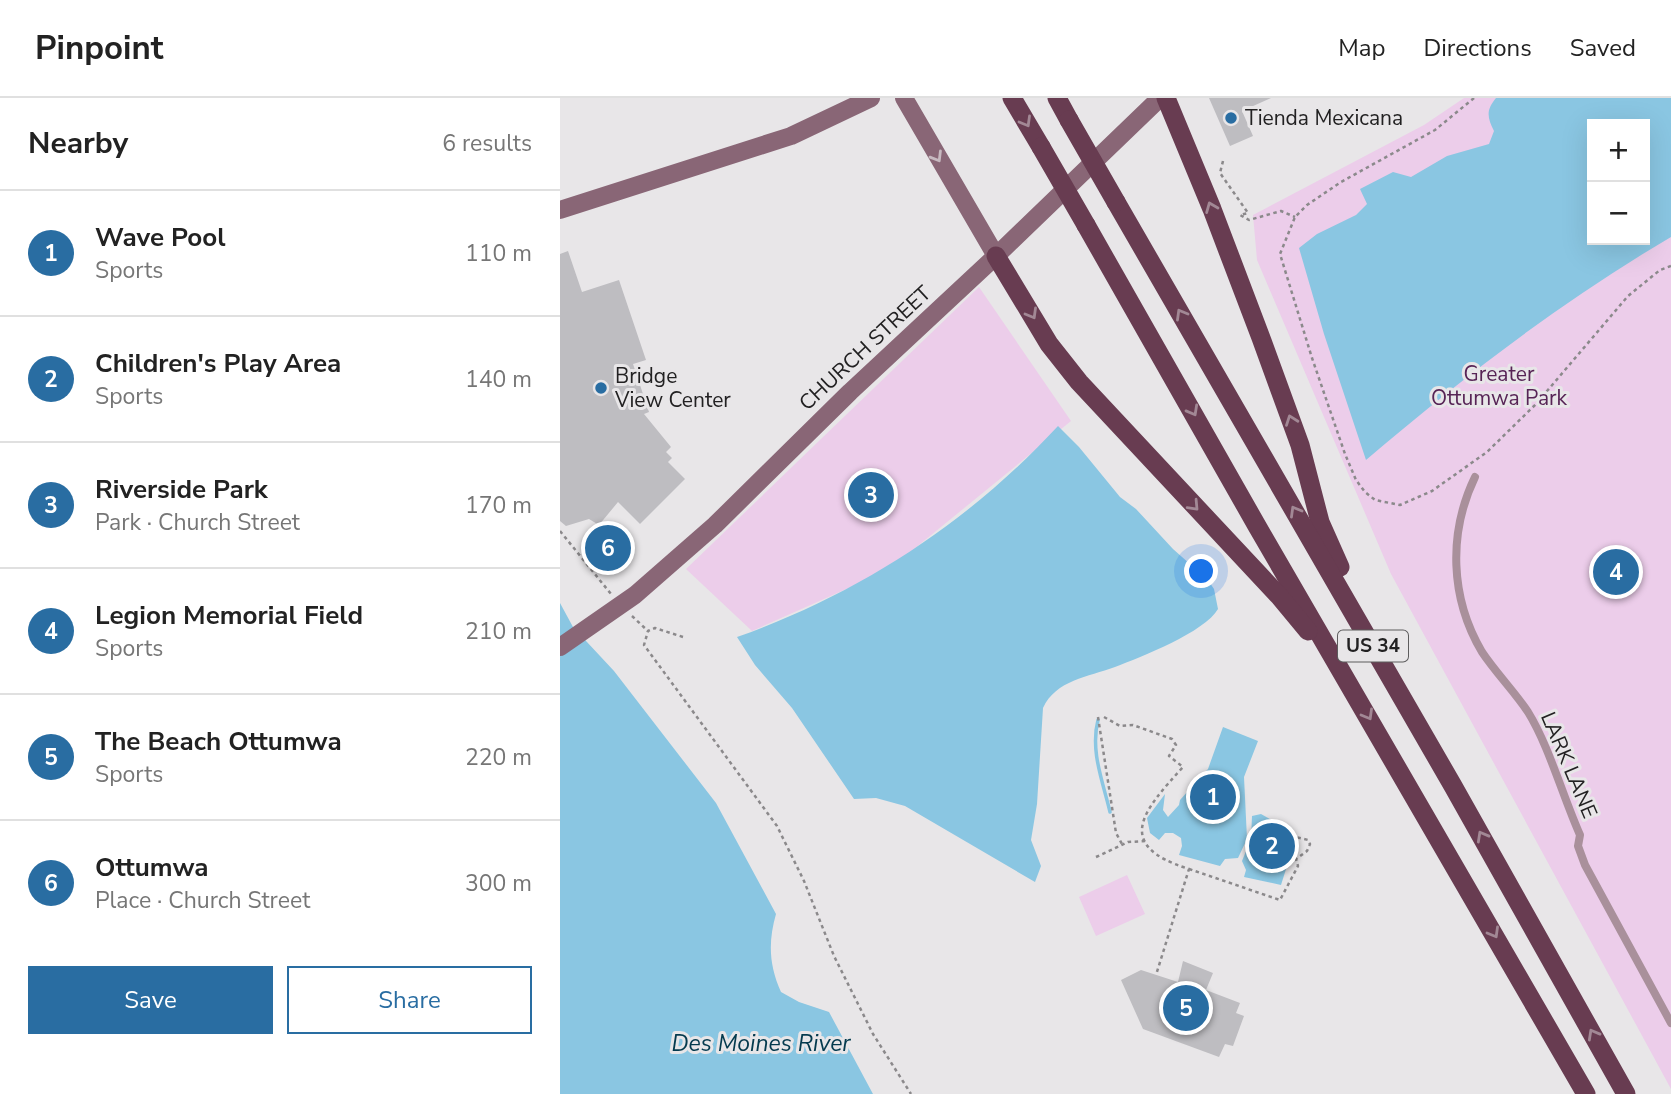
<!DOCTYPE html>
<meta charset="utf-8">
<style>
:root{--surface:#fff;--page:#f6f6f6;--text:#222;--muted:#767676;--line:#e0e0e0;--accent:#296da2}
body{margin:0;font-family:"Nunito Sans",sans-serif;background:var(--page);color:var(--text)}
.controls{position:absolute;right:21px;top:21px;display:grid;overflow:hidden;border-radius:0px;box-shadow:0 7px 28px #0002}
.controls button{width:63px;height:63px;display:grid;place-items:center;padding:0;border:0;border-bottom:2px solid var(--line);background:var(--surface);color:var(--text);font:35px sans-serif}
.you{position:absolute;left:642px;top:474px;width:24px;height:24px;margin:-18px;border:5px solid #fff;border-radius:50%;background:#1a73e8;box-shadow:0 0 0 10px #1a73e833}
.badge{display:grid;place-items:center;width:46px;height:46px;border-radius:50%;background:var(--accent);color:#fff;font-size:23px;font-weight:700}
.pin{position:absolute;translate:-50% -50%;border:4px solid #fff;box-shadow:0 2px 7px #0006}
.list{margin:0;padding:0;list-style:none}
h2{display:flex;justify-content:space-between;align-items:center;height:91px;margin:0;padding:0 28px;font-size:30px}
h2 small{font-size:23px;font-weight:400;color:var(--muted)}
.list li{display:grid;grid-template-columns:46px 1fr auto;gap:21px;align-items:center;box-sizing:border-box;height:126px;padding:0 28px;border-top:2px solid var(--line)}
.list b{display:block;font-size:26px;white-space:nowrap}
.list p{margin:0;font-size:23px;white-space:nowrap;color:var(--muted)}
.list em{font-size:23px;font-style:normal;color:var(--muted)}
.actions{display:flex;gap:14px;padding:21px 28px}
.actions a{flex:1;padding:16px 0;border:2px solid var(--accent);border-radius:0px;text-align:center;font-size:24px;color:var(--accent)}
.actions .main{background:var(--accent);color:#fff}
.map{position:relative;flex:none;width:1111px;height:996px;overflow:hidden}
header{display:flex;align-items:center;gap:42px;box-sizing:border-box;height:98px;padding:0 35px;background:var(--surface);border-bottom:2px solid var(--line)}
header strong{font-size:33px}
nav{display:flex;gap:38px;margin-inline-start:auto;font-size:24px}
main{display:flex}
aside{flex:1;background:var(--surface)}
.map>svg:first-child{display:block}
.green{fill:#eccdea;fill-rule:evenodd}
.water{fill:#8ac6e2;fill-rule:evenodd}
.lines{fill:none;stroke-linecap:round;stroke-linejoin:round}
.stream{stroke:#8ac6e2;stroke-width:3.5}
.building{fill:#bebdc1}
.path{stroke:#8b898b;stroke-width:2.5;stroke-dasharray:3.5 3.5;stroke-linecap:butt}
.service{stroke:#a9909b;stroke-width:8}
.secondary{stroke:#896676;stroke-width:18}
.trunk{stroke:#683c51;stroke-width:19}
.trunk-bridge{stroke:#683c51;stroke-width:19}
.oneway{stroke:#a28895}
.oneway2{stroke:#c7b9c0}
.poi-dot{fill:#296da2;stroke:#e8e6e8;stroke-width:2.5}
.labels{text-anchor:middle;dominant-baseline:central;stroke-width:6;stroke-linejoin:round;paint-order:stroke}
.shield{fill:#e8e6e8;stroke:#5d5c5d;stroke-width:2}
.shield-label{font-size:19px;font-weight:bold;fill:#222122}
.poi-label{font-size:21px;fill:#222122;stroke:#e8e6e8;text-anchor:start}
.street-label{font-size:21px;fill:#222122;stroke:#e8e6e8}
.park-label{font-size:21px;fill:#572456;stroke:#e8e6e8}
.water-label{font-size:23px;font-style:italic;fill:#043a4e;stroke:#e8e6e8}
</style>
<header>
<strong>Pinpoint</strong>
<nav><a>Map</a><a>Directions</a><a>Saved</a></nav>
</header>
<main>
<aside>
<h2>Nearby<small>6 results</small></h2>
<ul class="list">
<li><span class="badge">1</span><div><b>Wave Pool</b><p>Sports</p></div><em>110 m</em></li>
<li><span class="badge">2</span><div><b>Children's Play Area</b><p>Sports</p></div><em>140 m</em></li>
<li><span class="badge">3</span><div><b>Riverside Park</b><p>Park · Church Street</p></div><em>170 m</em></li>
<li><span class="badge">4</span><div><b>Legion Memorial Field</b><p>Sports</p></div><em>210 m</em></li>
<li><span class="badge">5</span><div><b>The Beach Ottumwa</b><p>Sports</p></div><em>220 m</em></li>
<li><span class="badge">6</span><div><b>Ottumwa</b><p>Place · Church Street</p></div><em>300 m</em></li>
</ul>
<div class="actions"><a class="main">Save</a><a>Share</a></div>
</aside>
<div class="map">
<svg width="1111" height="996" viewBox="0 0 1111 996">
<rect width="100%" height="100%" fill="#e8e6e8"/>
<g class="green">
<path d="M 904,0 L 1111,0 L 1111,991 L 831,476 L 697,162 L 693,117 L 864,27 ZM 1032,26 L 1085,26 L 1085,142 L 1032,142 Z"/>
<path d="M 419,189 L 511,323 L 327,473 L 192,533 L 126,471 Z"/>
<path d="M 567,777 L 585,816 L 536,838 L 519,799 Z"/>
</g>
<g class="water">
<path d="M 936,0 L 1111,0 L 1111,139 C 1002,203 902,280 806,362 L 764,236 L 739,150 L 757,136 L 796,117 L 807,106 L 800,91 L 833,74 L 851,79 L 887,58 L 929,46 L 934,33 C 927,19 926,12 936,0 ZM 1032,26 L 1085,26 L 1085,142 L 1032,142 Z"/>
<path d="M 498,328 L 519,349 L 560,399 L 576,411 L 613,451 L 648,482 L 654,491 L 658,511 C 645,534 581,559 555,569 C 528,579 496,582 483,610 L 477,706 L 471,742 L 481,768 L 475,784 L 345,708 L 316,700 L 294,701 L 232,610 L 195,567 L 177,539 C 301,495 409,424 498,328 Z"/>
<path d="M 0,505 L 13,529 L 54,573 L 156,705 L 216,816 C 208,844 209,867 221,894 L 239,904 L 269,914 L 313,996 L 0,996 Z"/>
<path d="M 663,629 L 698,643 L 684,679 L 687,741 L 678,760 L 665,761 L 660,768 L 619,757 L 622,748 L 621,740 L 613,735 L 605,735 L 599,742 L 590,735 L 587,720 L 605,696 L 603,712 L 608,719 L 619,707 L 620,702 L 648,671 Z"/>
<path d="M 701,716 L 720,727 L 727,737 L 736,739 L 737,743 L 732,752 L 721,787 L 684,779 L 686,772 L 682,763 L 691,741 L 692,718 Z"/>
</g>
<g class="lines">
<path class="stream" d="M 538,622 C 530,653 543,684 550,714"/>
</g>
<g class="building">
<path d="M 649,0 L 711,0 L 682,13 L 693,38 L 670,48 Z"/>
<path d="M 8,153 L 22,194 L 59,182 L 86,262 L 73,266 L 89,314 L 84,316 L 111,349 L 106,354 L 112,360 L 108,364 L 125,381 L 80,426 L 58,404 L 39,427 L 29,421 L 6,428 L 0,423 L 0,156 Z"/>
<path d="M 623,863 L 653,875 L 646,892 L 680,905 L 676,915 L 684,918 L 673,948 L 665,946 L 659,959 L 583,931 L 561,882 L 581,872 L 618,884 Z"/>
</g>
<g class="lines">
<g class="path">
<path d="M 914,0 L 875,32 L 781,84 L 747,107 L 735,119 L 720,156 L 752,260 L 785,356 L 796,382 L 805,394 L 815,402 L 840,407 L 872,393 L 927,354 L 976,306 L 1068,198 L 1100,172 L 1111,168"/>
<path d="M 663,63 L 660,75 L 688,115 L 680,117 L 689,122 L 721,113 L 735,119"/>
<path d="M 0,433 L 51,496"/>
<path d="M 72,518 L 88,533"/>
<path d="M 123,539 L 95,530 L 88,533 L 84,547 L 217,728 L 244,783 L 274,858 L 313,936 L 351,996"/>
<path d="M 538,619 L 556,735 L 562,746"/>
<path d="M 544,619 L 560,628 L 573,627 L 612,641 L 616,647 L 609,658 L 623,669 C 584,712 552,747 629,771 L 596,877"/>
<path d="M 536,759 L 568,744 L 586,743"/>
<path d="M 629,771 L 720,802 L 738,768 L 736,761 L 747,753 L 750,746 L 748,742 L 736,739"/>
</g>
<path class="service" d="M 915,379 C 888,435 890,500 922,554 C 936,575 954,593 968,614 C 989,648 1003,699 1020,737 L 1018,748 L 1025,767 L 1111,925"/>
<g class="secondary">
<path d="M 344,0 L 436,158"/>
<path d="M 0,112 L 231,38 L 311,0"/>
<path d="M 0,549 L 75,497 L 155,427 L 290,294 L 436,158 L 600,0"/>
</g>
<g class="trunk">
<path d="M 452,0 L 481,49"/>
<path d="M 497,0 L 509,22"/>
<path d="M 606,0 L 652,111 L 701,240 L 740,347 L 760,424 L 780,469"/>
<path d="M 556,104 L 893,688 L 1066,996"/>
<path d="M 526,127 L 697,428 L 1026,996"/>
<path d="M 436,158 L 489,246 L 519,284 L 719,498 L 748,533"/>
</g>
<g class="trunk-bridge">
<path d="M 509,22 L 556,104"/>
<path d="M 481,49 L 526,127"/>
</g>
</g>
<defs><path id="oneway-chevron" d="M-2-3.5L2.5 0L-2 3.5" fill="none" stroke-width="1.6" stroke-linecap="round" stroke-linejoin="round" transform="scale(1.75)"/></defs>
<g class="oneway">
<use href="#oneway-chevron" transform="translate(466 24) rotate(60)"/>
<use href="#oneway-chevron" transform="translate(651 109) rotate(-112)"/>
<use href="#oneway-chevron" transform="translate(472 216) rotate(60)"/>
<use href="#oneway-chevron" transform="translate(621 216) rotate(-120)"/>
<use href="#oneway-chevron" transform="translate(633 313) rotate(61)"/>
<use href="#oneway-chevron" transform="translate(731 322) rotate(-110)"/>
<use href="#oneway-chevron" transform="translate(634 408) rotate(47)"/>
<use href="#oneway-chevron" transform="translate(735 413) rotate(-120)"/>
<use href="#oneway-chevron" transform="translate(808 617) rotate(60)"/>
<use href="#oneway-chevron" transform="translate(922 738) rotate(-119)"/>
<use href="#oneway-chevron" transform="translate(934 835) rotate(60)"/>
<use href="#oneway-chevron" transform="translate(1033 936) rotate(-119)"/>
</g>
<use class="oneway2" href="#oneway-chevron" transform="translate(377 59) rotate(59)"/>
<g class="poi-dot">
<circle cx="671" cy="20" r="7"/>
<circle cx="41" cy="290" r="7"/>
</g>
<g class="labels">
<rect class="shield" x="778" y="532.5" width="70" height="31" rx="5"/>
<g class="shield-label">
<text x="813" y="548">US 34</text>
</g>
<g class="poi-label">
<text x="685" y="20">Tienda Mexicana</text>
<text x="55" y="278">Bridge<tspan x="55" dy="24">View Center</tspan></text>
</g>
<g class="street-label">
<text transform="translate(305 250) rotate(-43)">CHURCH STREET</text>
<text transform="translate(1009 667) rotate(67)">LARK LANE</text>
</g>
<g class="park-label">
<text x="939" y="276">Greater<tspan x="939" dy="24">Ottumwa Park</tspan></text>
</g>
<g class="water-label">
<text x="201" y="945">Des Moines River</text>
</g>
</g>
</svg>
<div class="controls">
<button>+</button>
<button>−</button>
</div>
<div class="you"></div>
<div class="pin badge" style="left:653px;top:699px">1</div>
<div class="pin badge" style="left:712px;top:748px">2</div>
<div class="pin badge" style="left:311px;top:397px">3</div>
<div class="pin badge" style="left:1056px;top:474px">4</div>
<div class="pin badge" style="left:626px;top:910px">5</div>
<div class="pin badge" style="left:48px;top:450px">6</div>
</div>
</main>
